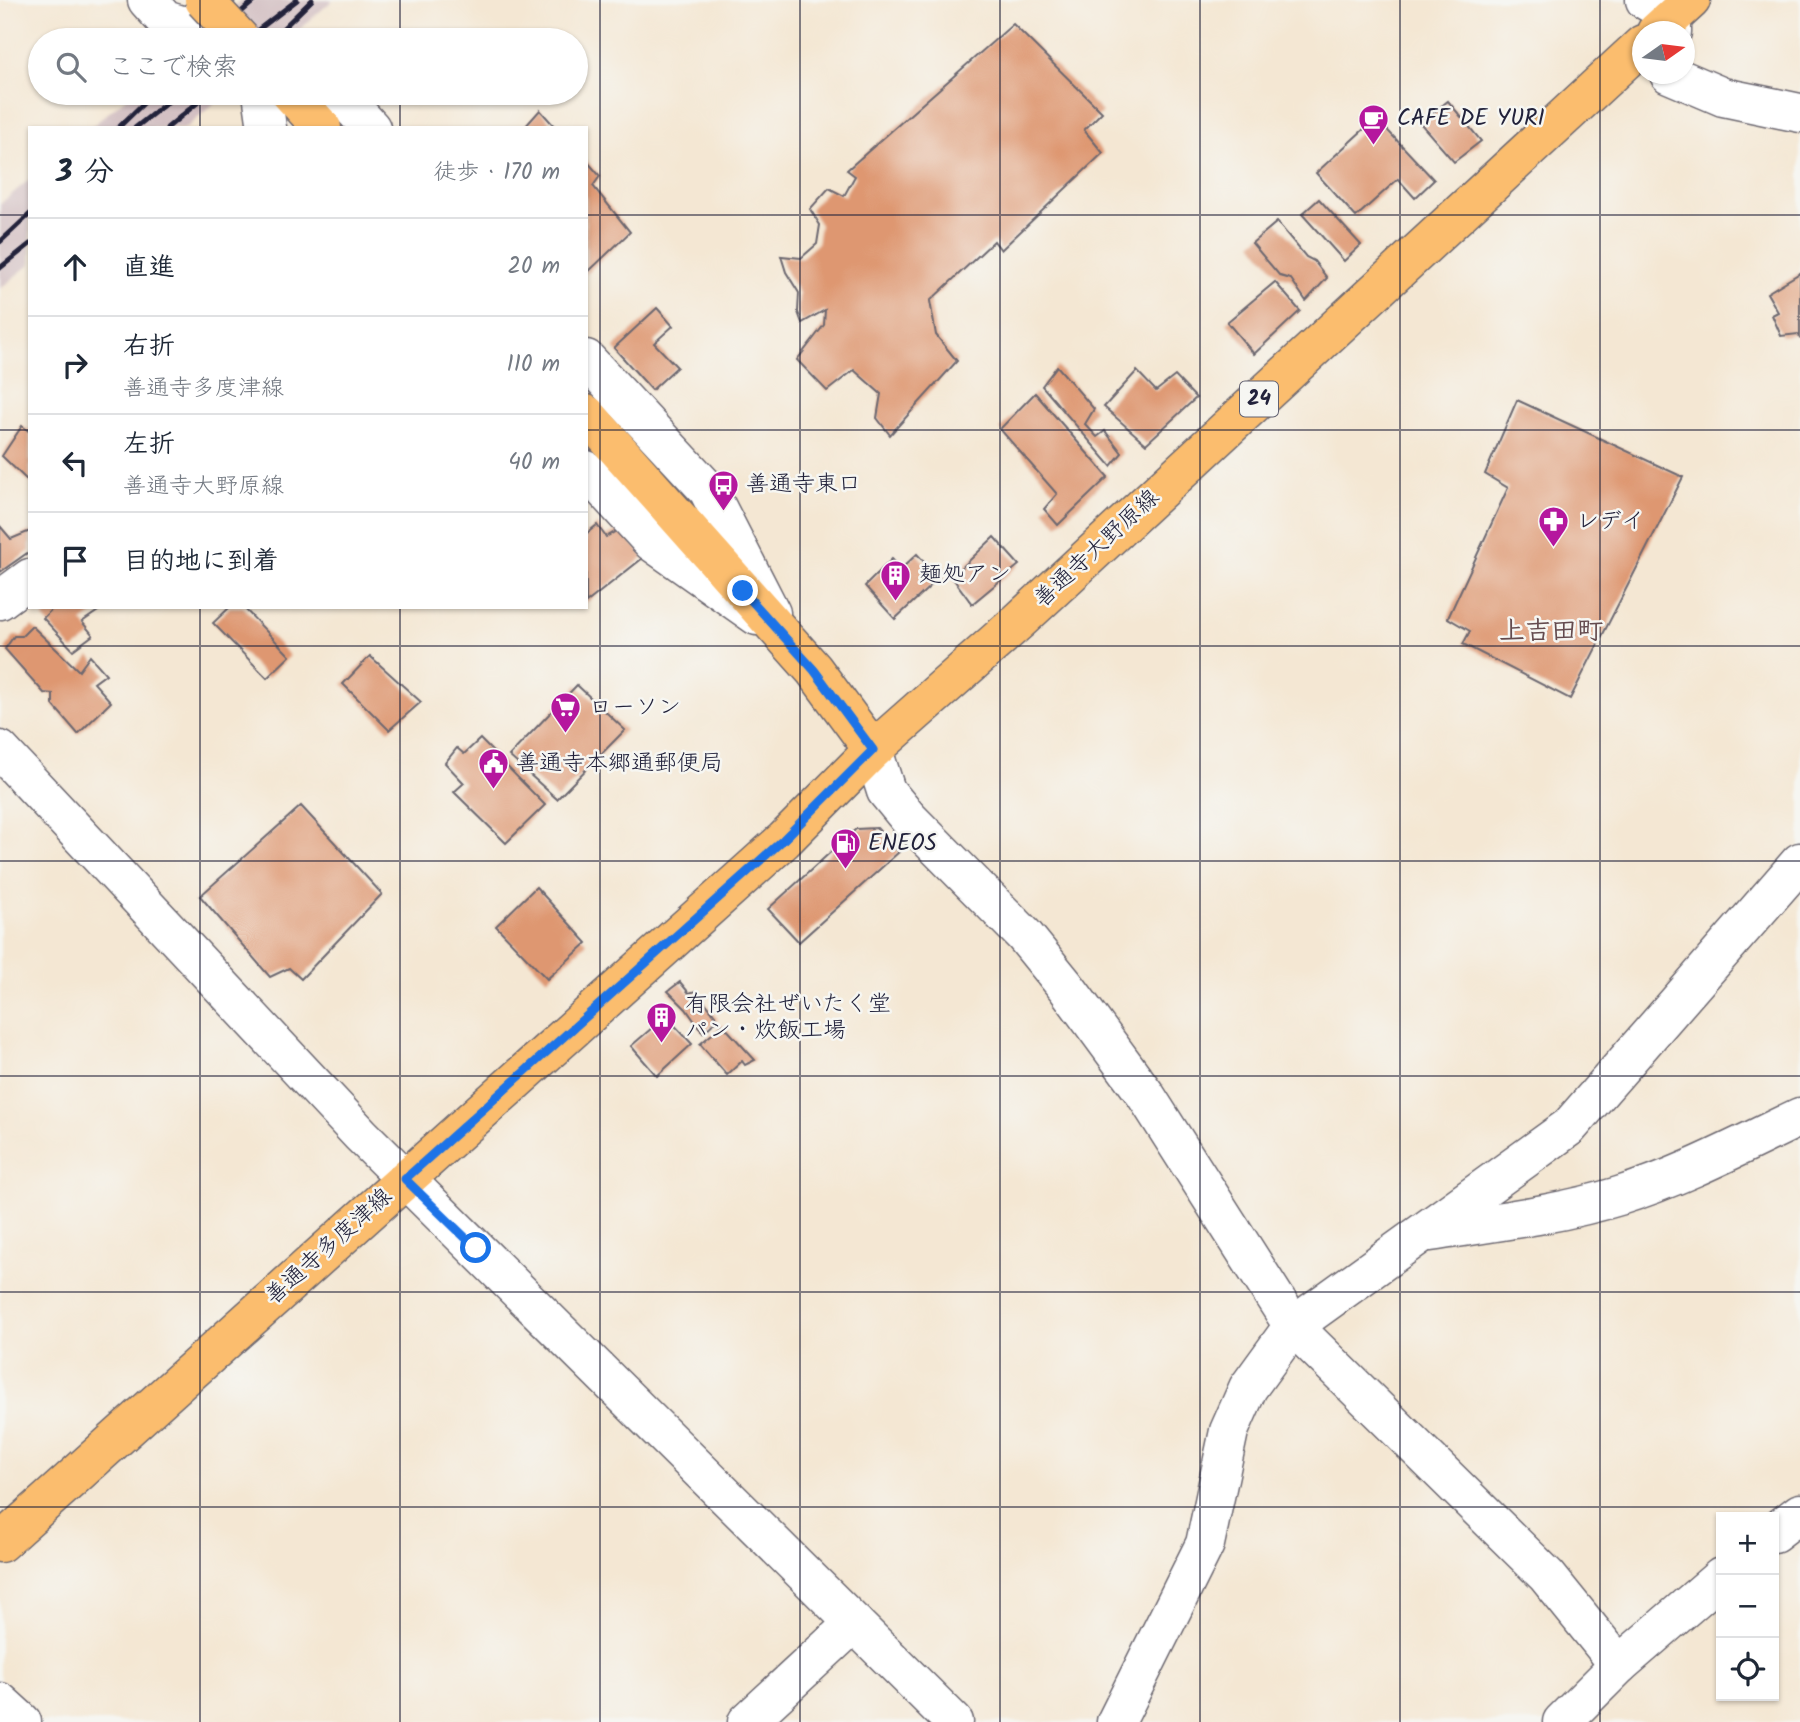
<!DOCTYPE html>
<html lang="ja">
<meta charset="utf-8">
<style>
:root{--surface:#fff;--page:#f2f2f3;--text:#1f2937;--muted:#747a83;--line:#e0e1e3}
body{margin:0;font-family:Kalam,"Klee One",sans-serif;background:var(--page);color:var(--text)}
.controls{position:absolute;right:21px;bottom:21px;display:grid;overflow:hidden;border-radius:0px;box-shadow:0 2px 5px #0004}
.controls button{width:63px;height:63px;display:grid;place-items:center;padding:0;border:0;border-bottom:2px solid var(--line);background:var(--surface);color:var(--text);font:35px sans-serif}
.compass{position:absolute;left:1632px;top:21px;width:63px;height:63px;border-radius:50%;background:var(--surface);box-shadow:0 2px 5px #0004;rotate:76deg}
.stop{position:absolute;width:21px;height:21px;margin:-16px;border:5px solid #1a73e8;border-radius:50%;background:#fff}
.stop.end{background:#1a73e8;border-color:#fff;box-shadow:0 2px 7px #0008}
.list{margin:0;padding:0;list-style:none}
h2{display:flex;justify-content:space-between;align-items:center;height:91px;margin:0;padding:0 28px;font-size:30px}
h2 small{font-size:23px;font-weight:400;color:var(--muted)}
.list li{display:grid;grid-template-columns:46px 1fr auto;gap:21px;align-items:center;box-sizing:border-box;height:98px;padding:0 28px;border-top:2px solid var(--line)}
.list b{display:block;font-size:26px;white-space:nowrap}
.list p{margin:0;font-size:23px;white-space:nowrap;color:var(--muted)}
.list em{font-size:23px;font-style:normal;color:var(--muted)}
.icon{flex:none;width:38px;height:38px;fill:none;stroke:currentColor;stroke-width:2;stroke-linecap:round;stroke-linejoin:round}
.map{position:relative;flex:none;width:1800px;height:1722px;overflow:hidden}
.search{position:absolute;background:var(--surface);box-shadow:0 2px 5px #0004;left:28px;top:28px;width:560px;height:77px;display:flex;align-items:center;gap:18px;box-sizing:border-box;padding:0 24px;border-radius:38px;color:var(--muted);font-size:26px}
.panel{position:absolute;background:var(--surface);box-shadow:0 2px 5px #0004;left:28px;top:126px;width:560px;height:483px;border-radius:0px}
.map>svg:first-child{display:block}
.industrial{fill:#d2bec1}
.building{fill:#de9771}
.lines{fill:none;stroke-linecap:round;stroke-linejoin:round}
.minor-casing{stroke:#6c6770;stroke-width:41}
.major-casing{stroke:#6c6770;stroke-width:41}
.minor{stroke:#fff;stroke-width:38}
.major{stroke:#fbbd6e;stroke-width:38}
.rail{stroke:#22223b;stroke-width:5}
.major-bridge-casing{stroke:#6c6770;stroke-width:41;stroke-linecap:butt}
.major-bridge{stroke:#fbbd6e;stroke-width:38}
.route{stroke:#1a73e8;stroke-width:9}
.grid{fill:none;stroke:#22223b;stroke-width:2;stroke-opacity:0.55}
.labels{text-anchor:middle;dominant-baseline:central;stroke-width:5;stroke-linejoin:round;paint-order:stroke}
.shield{fill:#f6f6f2;stroke:#626272;stroke-width:2}
.shield-label{font-size:21px;font-weight:bold;fill:#22223b}
.poi-label{font-size:23px;fill:#22223b;stroke:#f6f6f2;text-anchor:start}
.street-label{font-size:23px;fill:#22223b;stroke:#f6f6f2}
.quarter-label{font-size:26px;font-weight:bold;fill:#644b4e;stroke:#f6f6f2}
</style>
<div class="map">
<svg width="1800" height="1722" viewBox="0 0 1800 1722">
<rect width="100%" height="100%" fill="#f6f6f2"/>
<filter id="ink" filterUnits="userSpaceOnUse"><feTurbulence type="fractalNoise" baseFrequency=".0143" numOctaves="2"/><feDisplacementMap in="SourceGraphic" scale="14" xChannelSelector="R" yChannelSelector="G"/><feConvolveMatrix kernelMatrix="1 2 1 2 8 2 1 2 1" color-interpolation-filters="sRGB"/></filter>
<filter id="wash" filterUnits="userSpaceOnUse"><feTurbulence type="fractalNoise" baseFrequency=".00686" numOctaves="4" result="noise"/><feDisplacementMap in="SourceGraphic" scale="28" xChannelSelector="R" yChannelSelector="G"/><feGaussianBlur stdDeviation="1.57" result="paint"/><feColorMatrix in="noise" values="0 0 0 0 0 0 0 0 0 0 0 0 0 0 0 0 0 1.4 0 .05"/><feComposite in="paint" operator="in"/></filter>
<g filter="url(#wash)">
<rect width="100%" height="100%" fill="#f4e7d3"/>
<g class="industrial">
<path d="M 241,0 L 333,0 L 287,40 L 194,40 Z"/>
<path d="M 132,93 L 226,93 L 186,128 L 90,128 Z"/>
<path d="M 30,179 L 30,264 L 0,289 L 0,204 Z"/>
</g>
<g id="blocks">
<g class="building">
<path d="M 1013,24 L 1102,112 L 1084,130 L 1103,153 L 1001,250 L 994,241 L 930,301 L 936,335 L 957,361 L 890,435 L 877,418 L 881,394 L 854,370 L 827,391 L 797,360 L 824,325 L 825,310 L 802,323 L 798,312 L 799,293 L 786,272 L 781,256 L 801,258 L 817,244 L 820,225 L 810,209 L 829,188 L 844,196 L 855,176 L 847,170 Z"/>
<path d="M 1448,101 L 1481,141 L 1454,162 L 1420,123 Z"/>
<path d="M 540,110 L 556,128 L 524,128 Z"/>
<path d="M 1376,118 L 1434,180 L 1415,198 L 1398,179 L 1356,217 L 1316,173 Z"/>
<path d="M 586,160 L 600,176 L 593,186 L 630,232 L 586,274 Z"/>
<path d="M 1319,199 L 1361,245 L 1344,261 L 1302,214 Z"/>
<path d="M 1277,222 L 1306,257 L 1314,261 L 1327,278 L 1306,301 L 1291,279 L 1280,276 L 1252,243 Z"/>
<path d="M 1800,273 L 1800,337 L 1798,334 L 1781,336 L 1772,315 L 1778,312 L 1767,293 Z"/>
<path d="M 1275,282 L 1300,311 L 1254,354 L 1227,322 Z"/>
<path d="M 657,308 L 673,326 L 654,343 L 677,367 L 652,390 L 614,348 Z"/>
<path d="M 1057,366 L 1094,409 L 1085,424 L 1097,437 L 1105,431 L 1122,453 L 1111,466 L 1042,386 Z"/>
<path d="M 1137,371 L 1156,391 L 1175,376 L 1196,398 L 1146,444 L 1104,407 Z"/>
<path d="M 1035,393 L 1108,477 L 1058,525 L 1044,509 L 1057,494 L 1000,429 Z"/>
<path d="M 1517,400 L 1683,477 L 1570,699 L 1463,644 L 1470,631 L 1448,618 L 1508,488 L 1485,474 Z"/>
<path d="M 22,426 L 30,432 L 30,483 L 2,456 Z"/>
<path d="M 597,525 L 606,537 L 620,529 L 644,557 L 586,603 L 586,534 Z"/>
<path d="M 0,526 L 11,539 L 30,531 L 30,551 L 0,572 Z"/>
<path d="M 994,537 L 1019,565 L 972,604 L 952,577 Z"/>
<path d="M 917,554 L 939,578 L 895,619 L 865,586 L 892,559 L 901,569 Z"/>
<path d="M 54,607 L 95,607 L 98,611 L 82,622 L 93,635 L 73,650 L 43,618 Z"/>
<path d="M 230,607 L 243,607 L 290,656 L 267,678 L 213,623 Z"/>
<path d="M 32,626 L 79,671 L 90,656 L 106,674 L 94,683 L 111,702 L 78,734 L 53,705 L 53,694 L 44,693 L 5,649 L 14,636 L 22,636 Z"/>
<path d="M 370,656 L 421,702 L 389,730 L 343,684 Z"/>
<path d="M 577,685 L 625,730 L 557,799 L 509,756 Z"/>
<path d="M 480,739 L 545,805 L 506,843 L 454,792 L 464,783 L 445,763 L 457,748 L 464,754 Z"/>
<path d="M 301,806 L 382,894 L 301,979 L 289,968 L 270,977 L 200,896 Z"/>
<path d="M 877,828 L 899,852 L 799,942 L 768,909 L 856,829 Z"/>
<path d="M 536,887 L 587,943 L 547,979 L 496,926 Z"/>
<path d="M 680,982 L 689,993 L 696,991 L 718,1019 L 703,1033 L 686,1009 L 668,991 Z"/>
<path d="M 666,1016 L 692,1044 L 657,1076 L 631,1046 Z"/>
<path d="M 723,1025 L 755,1060 L 745,1065 L 742,1061 L 727,1075 L 700,1044 Z"/>
</g>
</g>
</g>
<g filter="url(#ink)">
<use href="#blocks" fill-opacity="0" stroke="#6c6770" stroke-width="2"/>
<g class="lines">
<defs>
<g id="minor">
<path d="M 147,0 L 165,20 L 191,28 L 215,0"/>
<path d="M 1645,0 L 1672,16 L 1672,32"/>
<path d="M 1669,74 L 1723,97 L 1800,113"/>
<path d="M 339,93 L 371,128"/>
<path d="M 267,128 L 263,100 L 270,93"/>
<path d="M 586,359 L 708,490 L 771,613"/>
<path d="M 586,470 L 652,542 L 757,616"/>
<path d="M 0,600 L 30,578"/>
<path d="M 0,750 L 361,1135 L 954,1722"/>
<path d="M 873,750 L 886,791 L 909,819 L 1024,935 L 1067,988 L 1145,1094 L 1293,1326 L 1547,1576 L 1619,1665 L 1721,1577"/>
<path d="M 1430,1232 C 1493,1222 1557,1215 1619,1196 C 1681,1177 1741,1145 1800,1117"/>
<path d="M 1774,1533 L 1800,1513"/>
<path d="M 0,1702 L 22,1722"/>
<path d="M 747,1722 L 854,1623"/>
<path d="M 1116,1722 L 1205,1544 L 1229,1431 L 1248,1388 L 1293,1326 L 1569,1127 L 1800,862"/>
<path d="M 1562,1722 L 1619,1665"/>
</g>
<g id="major">
<path d="M 1656,32 L 1691,0"/>
<path d="M 290,93 L 322,128"/>
<path d="M 586,414 L 814,670 L 873,750"/>
<path d="M 0,1543 L 784,840 L 873,750 L 1019,621 L 1643,44"/>
</g>
</defs>
<use href="#minor" class="minor-casing"/>
<use href="#major" class="major-casing"/>
<use href="#minor" class="minor"/>
<use href="#major" class="major"/>
<g class="rail">
<path d="M 209,40 L 255,0"/>
<path d="M 245,40 L 297,0"/>
<path d="M 271,40 L 312,0"/>
<path d="M 118,128 L 154,93"/>
<path d="M 135,128 L 179,93"/>
<path d="M 167,128 L 209,93"/>
<path d="M 0,242 L 30,214"/>
<path d="M 0,268 L 30,244"/>
</g>
<defs>
<path id="major-bridge" d="M 204,0 L 241,40"/>
</defs>
<use href="#major-bridge" class="major-bridge-casing"/>
<use href="#major-bridge" class="major-bridge"/>
</g>
</g>
<g class="lines" filter="url(#ink)">
<path class="route" d="M 476,1248 L 405,1179 L 783,840 L 873,750 L 814,670 L 743,591"/>
</g>
<path class="grid" d="M 200,0 L 200,40M 400,0 L 400,40M 600,0 L 600,1722M 800,0 L 800,1722M 1000,0 L 1000,1722M 1200,0 L 1200,1722M 1400,0 L 1400,1722M 1600,0 L 1600,1722M 200,93 L 200,128M 400,93 L 400,128M 0,215 L 30,215M 586,215 L 1800,215M 0,430 L 30,430M 586,430 L 1800,430M 200,607 L 200,1722M 400,607 L 400,1722M 0,646 L 1800,646M 0,861 L 1800,861M 0,1076 L 1800,1076M 0,1292 L 1800,1292M 0,1507 L 1800,1507"/>
<defs>
<symbol id="cafe-pin" viewBox="-11 -11 22 30"><path d="M0 17L-7.5 6A9.5 9.5 0 1 1 7.5 6Z" fill="#b5179e" stroke="#f6f6f2"/><path d="M-5.5-4.5H6V0H3Q3 3.5 0 3.5H-2.5Q-5.5 3.5-5.5 0ZM3-3.2v2h1.7v-2ZM-6 4.5H4V6H-6Z" fill="#fff"/></symbol>
<symbol id="bus-pin" viewBox="-11 -11 22 30"><path d="M0 17L-7.5 6A9.5 9.5 0 1 1 7.5 6Z" fill="#b5179e" stroke="#f6f6f2"/><path d="M-5-6H5V4H4V6H2V4H-2V6H-4V4H-5ZM-3.5-4V0h7V-4ZM-3.5 1.2v1.5H-2V1.2ZM2 1.2v1.5H3.5V1.2Z" fill="#fff"/></symbol>
<symbol id="pharmacy-pin" viewBox="-11 -11 22 30"><path d="M0 17L-7.5 6A9.5 9.5 0 1 1 7.5 6Z" fill="#b5179e" stroke="#f6f6f2"/><path d="M-2-6h4v4h4v4h-4v4h-4v-4h-4v-4h4Z" fill="#fff"/></symbol>
<symbol id="building-pin" viewBox="-11 -11 22 30"><path d="M0 17L-7.5 6A9.5 9.5 0 1 1 7.5 6Z" fill="#b5179e" stroke="#f6f6f2"/><path d="M-4-6H4V6H1V3H-1V6H-4ZM-2.5-4.3h1.7v1.8h-1.7ZM.8-4.3h1.7v1.8H.8ZM-2.5-1h1.7V.8h-1.7ZM.8-1h1.7V.8H.8Z" fill="#fff"/></symbol>
<symbol id="supermarket-pin" viewBox="-11 -11 22 30"><path d="M0 17L-7.5 6A9.5 9.5 0 1 1 7.5 6Z" fill="#b5179e" stroke="#f6f6f2"/><path d="M-6-5.5h2.5l.6 2H6L4.5 2H-2.5L-4.4-4H-6ZM-1.5 3.2a1.3 1.3 0 1 0 .1 0ZM3 3.2a1.3 1.3 0 1 0 .1 0Z" fill="#fff"/></symbol>
<symbol id="civic-pin" viewBox="-11 -11 22 30"><path d="M0 17L-7.5 6A9.5 9.5 0 1 1 7.5 6Z" fill="#b5179e" stroke="#f6f6f2"/><path d="M-.6-6.5H3V-4.5H.6V-3L4-1V1h2V6H-6V1h2V-1L-.6-3ZM-1.2 2.5V6h2.4V2.5Z" fill="#fff"/></symbol>
<symbol id="fuel-pin" viewBox="-11 -11 22 30"><path d="M0 17L-7.5 6A9.5 9.5 0 1 1 7.5 6Z" fill="#b5179e" stroke="#f6f6f2"/><path d="M-5.5-6h7V0h2V4h1.3V-2.5L3-4.5l.8-.8L6-3V5H2.5V1h-1V6h-7ZM-4.2-4.7v3.2H.2V-4.7Z" fill="#fff"/></symbol>
</defs>
<g fill-rule="evenodd">
<use href="#cafe-pin" x="1356" y="102" width="35" height="47"/>
<use href="#bus-pin" x="706" y="468" width="35" height="47"/>
<use href="#pharmacy-pin" x="1536" y="504" width="35" height="47"/>
<use href="#building-pin" x="878" y="558" width="35" height="47"/>
<use href="#supermarket-pin" x="548" y="690" width="35" height="47"/>
<use href="#civic-pin" x="476" y="746" width="35" height="47"/>
<use href="#fuel-pin" x="828" y="826" width="35" height="47"/>
<use href="#building-pin" x="644" y="1000" width="35" height="47"/>
</g>
<g class="labels">
<rect class="shield" x="1240" y="381.5" width="38" height="35" rx="5"/>
<g class="shield-label">
<text x="1259" y="399">24</text>
</g>
<g class="poi-label">
<text x="1397" y="119">CAFE DE YURI</text>
<text x="746" y="485">善通寺東口</text>
<text x="1576" y="522">レデイ</text>
<text x="919" y="575">麺処アン</text>
<text x="589" y="708">ローソン</text>
<text x="516" y="764">善通寺本郷通郵便局</text>
<text x="868" y="844">ENEOS</text>
<text x="685" y="1005">有限会社ぜいたく堂<tspan x="685" dy="26">パン・炊飯工場</tspan></text>
</g>
<g class="street-label">
<text transform="translate(1097 549) rotate(-43)">善通寺大野原線</text>
<text transform="translate(329 1247) rotate(-42)">善通寺多度津線</text>
</g>
<g class="quarter-label">
<text x="1551" y="632">上吉田町</text>
</g>
</g>
</svg>
<div class="controls">
<button>+</button>
<button>−</button>
<button><svg class="icon" aria-label="locate" viewBox="0 0 24 24"><circle cx="12" cy="12" r="6"/><path d="M12 2v4M12 18v4M2 12h4M18 12h4"/></svg></button>
</div>
<svg class="compass" viewBox="-18 -18 36 36"><path d="M0-13l5 13h-10z" fill="#e53935"/><path d="M0 13l5-13h-10z" fill="#747a83"/></svg>
<div class="stop" style="left:476px;top:1248px"></div>
<div class="stop end" style="left:743px;top:591px"></div>
<div class="search"><svg class="icon" aria-label="search" viewBox="0 0 24 24"><circle cx="10" cy="10" r="6"/><path d="M15 15l6 6"/></svg>ここで検索</div>
<section class="panel">
<h2>3 分<small>徒歩 · 170 m</small></h2>
<ul class="list">
<li><svg class="icon" aria-label="ahead" viewBox="0 0 24 24"><path d="M12 20V5M6 11l6-6 6 6"/></svg><div><b>直進</b></div><em>20 m</em></li>
<li><svg class="icon" aria-label="right" viewBox="0 0 24 24"><path d="M7 20v-9h11M14 6l5 5-5 5"/></svg><div><b>右折</b><p>善通寺多度津線</p></div><em>110 m</em></li>
<li><svg class="icon" aria-label="left" viewBox="0 0 24 24"><path d="M17 20v-9H6M10 6l-5 5 5 5"/></svg><div><b>左折</b><p>善通寺大野原線</p></div><em>40 m</em></li>
<li><svg class="icon" aria-label="arrive" viewBox="0 0 24 24"><path d="M6 21V4h12l-3 4 3 4H6"/></svg><div><b>目的地に到着</b></div></li>
</ul>
</section>
</div>
